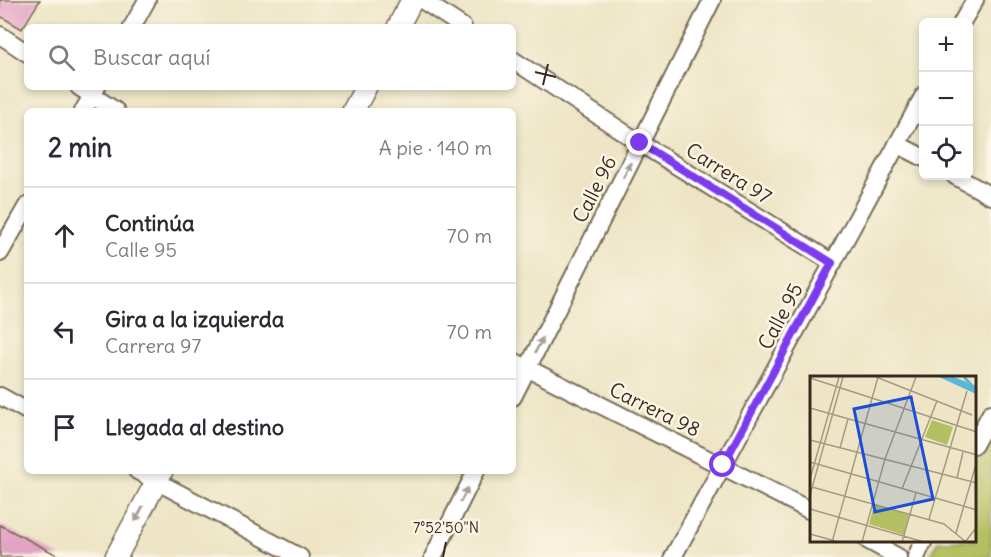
<!DOCTYPE html>
<html lang="es">
<meta charset="utf-8">
<style>
:root{--surface:#fff;--page:#f2f2f3;--text:#2b2b33;--muted:#7c7c81;--line:#e1e1e2}
body{margin:0;font-family:Delius,sans-serif;background:var(--page);color:var(--text)}
.controls{position:absolute;right:18px;top:18px;display:grid;overflow:hidden;border-radius:9px;box-shadow:0 3px 9px #0003}
.controls button{width:54px;height:54px;display:grid;place-items:center;padding:0;border:0;border-bottom:2px solid var(--line);background:var(--surface);color:var(--text);font:30px sans-serif}
.stop{position:absolute;width:18px;height:18px;margin:-14px;border:4px solid #7c3aed;border-radius:50%;background:#fff}
.stop.end{background:#7c3aed;border-color:#fff;box-shadow:0 2px 6px #0008}
.list{margin:0;padding:0;list-style:none}
h2{display:flex;justify-content:space-between;align-items:center;height:78px;margin:0;padding:0 24px;font-size:26px}
h2 small{font-size:20px;font-weight:400;color:var(--muted)}
.list li{display:grid;grid-template-columns:39px 1fr auto;gap:18px;align-items:center;box-sizing:border-box;height:96px;padding:0 24px;border-top:2px solid var(--line)}
.list b{display:block;font-size:22px;white-space:nowrap}
.list p{margin:0;font-size:20px;white-space:nowrap;color:var(--muted)}
.list em{font-size:20px;font-style:normal;color:var(--muted)}
.icon{flex:none;width:33px;height:33px;fill:none;stroke:currentColor;stroke-width:2;stroke-linecap:round;stroke-linejoin:round}
.map{position:relative;flex:none;width:991px;height:557px;overflow:hidden}
.search{position:absolute;background:var(--surface);box-shadow:0 3px 9px #0003;left:24px;top:24px;width:492px;height:66px;display:flex;align-items:center;gap:15px;box-sizing:border-box;padding:0 21px;border-radius:9px;color:var(--muted);font-size:22px}
.panel{position:absolute;background:var(--surface);box-shadow:0 3px 9px #0003;left:24px;top:108px;width:492px;height:366px;border-radius:9px}
.map>svg:first-child{display:block}
.green{fill:#b3bf61;stroke:#777440;stroke-width:1.5}
.building{fill:#e3a2c3}
.lines{fill:none;stroke-linecap:round;stroke-linejoin:round}
.minor-casing{stroke:#796b58;stroke-width:20}
.tertiary-casing{stroke:#796b58;stroke-width:24}
.minor{stroke:#fff;stroke-width:16}
.tertiary{stroke:#fff;stroke-width:21}
.oneway{fill:#a79f9a}
.route{stroke:#7c3aed;stroke-width:8}
.ticks{fill:none;stroke:#3b2a1e;stroke-width:2}
.labels{text-anchor:middle;dominant-baseline:central;stroke-width:5;stroke-linejoin:round;paint-order:stroke}
.street-label{font-size:20px;fill:#3b2a1e;stroke:#fcf5e5}
.inset-river{fill:none;stroke:#59b7d8;stroke-width:3}
.inset-road{fill:none;stroke:#a69a82;stroke-width:1.5}
.view{fill:#1d4ed8;fill-opacity:0.15;stroke:#1d4ed8;stroke-width:3}
.inset-edge{fill:none;stroke:#3b2a1e;stroke-width:3}
.ticks-label{font-size:15px;text-anchor:middle;fill:#3b2a1e;stroke:#fcf5e5;stroke-width:5;stroke-linejoin:round;paint-order:stroke}
</style>
<div class="map">
<svg width="991" height="557" viewBox="0 0 991 557">
<rect width="100%" height="100%" fill="#fcf5e5"/>
<filter id="ink" filterUnits="userSpaceOnUse"><feTurbulence type="fractalNoise" baseFrequency=".0167" numOctaves="2"/><feDisplacementMap in="SourceGraphic" scale="12" xChannelSelector="R" yChannelSelector="G"/><feConvolveMatrix kernelMatrix="1 2 1 2 8 2 1 2 1" color-interpolation-filters="sRGB"/></filter>
<filter id="wash" filterUnits="userSpaceOnUse"><feTurbulence type="fractalNoise" baseFrequency=".008" numOctaves="4" result="noise"/><feDisplacementMap in="SourceGraphic" scale="24" xChannelSelector="R" yChannelSelector="G"/><feGaussianBlur stdDeviation="1.35" result="paint"/><feColorMatrix in="noise" values="0 0 0 0 0 0 0 0 0 0 0 0 0 0 0 0 0 1.4 0 .05"/><feComposite in="paint" operator="in"/></filter>
<g filter="url(#wash)">
<rect width="100%" height="100%" fill="#ede5c5"/>
<path class="green" d="M 991,436 L 991,557 L 932,557 L 930,556 L 938,541 L 974,540 L 975,468 Z"/>
<g id="blocks">
<g class="building">
<path d="M 0,0 L 40,0 L 22,29 L 0,16 Z"/>
<path d="M 0,525 L 61,557 L 0,557 Z"/>
</g>
</g>
</g>
<g filter="url(#ink)">
<use href="#blocks" fill-opacity="0" stroke="#796b58" stroke-width="1.5"/>
<g class="lines">
<defs>
<g id="minor">
<path d="M 422,0 L 463,27"/>
<path d="M 962,22 L 975,0"/>
<path d="M 132,27 L 147,0"/>
<path d="M 0,35 L 27,53"/>
<path d="M 513,60 L 640,143 L 833,263"/>
<path d="M 79,87 L 116,111"/>
<path d="M 83,111 L 97,87"/>
<path d="M 897,144 L 924,158"/>
<path d="M 955,176 L 991,196"/>
<path d="M 0,253 L 27,206"/>
<path d="M 513,361 L 811,511"/>
<path d="M 0,396 L 27,411"/>
<path d="M 513,397 L 712,0"/>
<path d="M 974,445 L 991,413"/>
<path d="M 137,471 L 300,557"/>
<path d="M 867,540 L 898,557"/>
<path d="M 433,557 L 476,471"/>
<path d="M 673,557 L 924,95"/>
<path d="M 916,557 L 924,540"/>
</g>
<g id="tertiary">
<path d="M 398,27 L 412,0"/>
<path d="M 353,111 L 366,87"/>
<path d="M 116,557 L 162,471"/>
</g>
</defs>
<use href="#minor" class="minor-casing"/>
<use href="#tertiary" class="tertiary-casing"/>
<use href="#minor" class="minor"/>
<use href="#tertiary" class="tertiary"/>
</g>
<defs><path id="oneway-solid" d="M-6-.8H1V-3.2L6.5 0L1 3.2V.8H-6Z" transform="scale(1.5)"/></defs>
<g class="oneway">
<use href="#oneway-solid" transform="translate(627 170) rotate(-63)"/>
<use href="#oneway-solid" transform="translate(539 345) rotate(-63)"/>
<use href="#oneway-solid" transform="translate(464 495) rotate(-63)"/>
<use href="#oneway-solid" transform="translate(139 514) rotate(118)"/>
</g>
</g>
<g class="lines" filter="url(#ink)">
<path class="route" d="M 640,143 L 832,263 L 723,465"/>
</g>
<path class="ticks" d="M 535,72 L 556,77M 543,85 L 548,64M 443,557 L 446,542"/>
<g class="labels">
<g class="street-label">
<text transform="translate(729 173) rotate(32)">Carrera 97</text>
<text transform="translate(594 189) rotate(-63)">Calle 96</text>
<text transform="translate(780 316) rotate(-62)">Calle 95</text>
<text transform="translate(655 409) rotate(26)">Carrera 98</text>
</g>
</g>
<g transform="translate(810 376)">
<rect width="166" height="166" fill="#ede5c5"/>
<path d="M 122,44 L 143,51 L 137,69 L 115,61 ZM 64,129 L 99,138 L 94,159 L 59,148 Z" fill="#b3bf61"/>
<path d="M 129,1 L 144,1 L 166,10 L 166,18 Z" fill="#59b7d8"/>
<path class="inset-river" d="M 154,1 L 167,15"/>
<path class="inset-road" d="M 66,1 L 162,39M 0,2 L 167,56M 0,32 L 167,79M 0,64 L 167,107M 30,72 L 38,43M 0,86 L 167,134M 147,102 L 153,76M 0,103 L 29,1M 2,111 L 134,148 L 156,166M 92,113 L 127,25M 0,119 L 33,1M 0,133 L 114,166M 119,143 L 157,15M 146,157 L 167,85M 0,158 L 29,166M 22,166 L 68,1M 52,166 L 75,83 L 106,1M 92,166 L 106,117M 155,166 L 167,151"/>
<path class="view" d="M 101,21 L 123,123 L 65,136 L 44,33 Z"/>
<rect width="166" height="166" class="inset-edge"/>
</g>
<g class="ticks-label">
<text x="446" y="533">7°52'50"N</text>
</g>
</svg>
<div class="controls">
<button>+</button>
<button>−</button>
<button><svg class="icon" aria-label="locate" viewBox="0 0 24 24"><circle cx="12" cy="12" r="6"/><path d="M12 2v4M12 18v4M2 12h4M18 12h4"/></svg></button>
</div>
<div class="stop" style="left:723px;top:465px"></div>
<div class="stop end" style="left:640px;top:143px"></div>
<div class="search"><svg class="icon" aria-label="search" viewBox="0 0 24 24"><circle cx="10" cy="10" r="6"/><path d="M15 15l6 6"/></svg>Buscar aquí</div>
<section class="panel">
<h2>2 min<small>A pie · 140 m</small></h2>
<ul class="list">
<li><svg class="icon" aria-label="ahead" viewBox="0 0 24 24"><path d="M12 20V5M6 11l6-6 6 6"/></svg><div><b>Continúa</b><p>Calle 95</p></div><em>70 m</em></li>
<li><svg class="icon" aria-label="left" viewBox="0 0 24 24"><path d="M17 20v-9H6M10 6l-5 5 5 5"/></svg><div><b>Gira a la izquierda</b><p>Carrera 97</p></div><em>70 m</em></li>
<li><svg class="icon" aria-label="arrive" viewBox="0 0 24 24"><path d="M6 21V4h12l-3 4 3 4H6"/></svg><div><b>Llegada al destino</b></div></li>
</ul>
</section>
</div>
